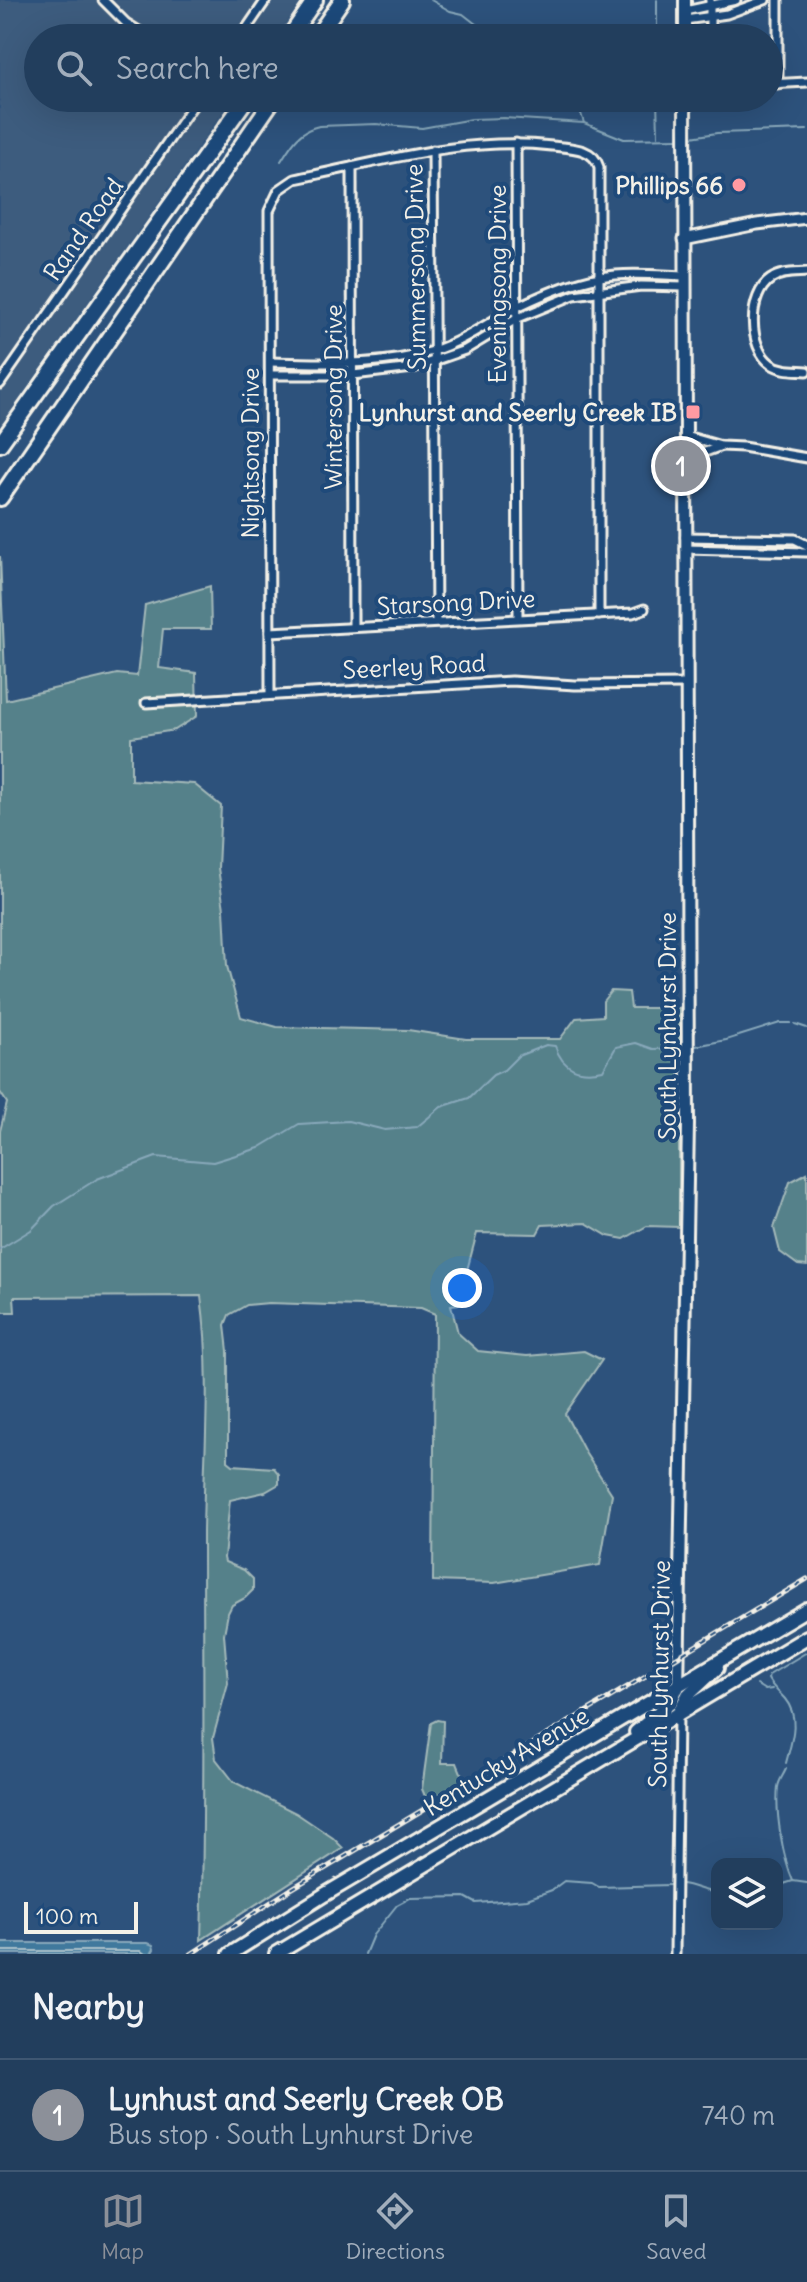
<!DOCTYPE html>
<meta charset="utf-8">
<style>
:root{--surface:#223e5d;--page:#2a4563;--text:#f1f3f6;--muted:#a2aebc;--line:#3f5772;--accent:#8c9099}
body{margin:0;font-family:Delius,sans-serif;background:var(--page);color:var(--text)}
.controls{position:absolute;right:24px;bottom:24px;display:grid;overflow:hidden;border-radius:16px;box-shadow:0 8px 32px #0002}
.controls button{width:72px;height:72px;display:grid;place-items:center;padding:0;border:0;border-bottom:2px solid var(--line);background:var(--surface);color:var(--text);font:40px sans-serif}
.scale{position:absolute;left:24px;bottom:20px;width:114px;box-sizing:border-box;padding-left:8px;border:4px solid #f4f1e8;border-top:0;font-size:22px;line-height:28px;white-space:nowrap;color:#f4f1e8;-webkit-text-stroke:6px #1f4a7a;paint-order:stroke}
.you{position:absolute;left:462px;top:1288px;width:28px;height:28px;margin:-20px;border:6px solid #fff;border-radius:50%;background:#1a73e8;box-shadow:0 0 0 12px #1a73e833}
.badge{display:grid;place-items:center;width:52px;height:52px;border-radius:50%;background:var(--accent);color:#fff;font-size:26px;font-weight:700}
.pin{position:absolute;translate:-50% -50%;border:4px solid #fff;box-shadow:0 2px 8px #0006}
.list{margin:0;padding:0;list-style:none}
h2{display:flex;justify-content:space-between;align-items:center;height:104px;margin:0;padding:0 32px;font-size:34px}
h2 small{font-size:26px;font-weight:400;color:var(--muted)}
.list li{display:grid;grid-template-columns:52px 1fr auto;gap:24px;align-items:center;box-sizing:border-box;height:112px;padding:0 32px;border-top:2px solid var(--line)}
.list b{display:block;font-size:30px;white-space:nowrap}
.list p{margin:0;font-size:26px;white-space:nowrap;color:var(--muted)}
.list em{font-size:26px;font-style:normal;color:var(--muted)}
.icon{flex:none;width:44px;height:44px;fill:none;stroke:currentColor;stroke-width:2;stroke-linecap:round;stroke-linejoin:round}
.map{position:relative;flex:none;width:807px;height:1954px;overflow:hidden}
.search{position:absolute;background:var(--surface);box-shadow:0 8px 32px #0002;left:24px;right:24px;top:24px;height:88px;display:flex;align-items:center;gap:20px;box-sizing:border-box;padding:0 28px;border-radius:44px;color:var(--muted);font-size:30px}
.sheet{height:216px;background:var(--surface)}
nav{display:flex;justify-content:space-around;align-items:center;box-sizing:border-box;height:112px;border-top:2px solid var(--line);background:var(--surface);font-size:22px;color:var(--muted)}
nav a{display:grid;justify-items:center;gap:4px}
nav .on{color:var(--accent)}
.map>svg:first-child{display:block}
.built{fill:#3e5c7e}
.green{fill:#55818a;stroke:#a4b9b9;stroke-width:2}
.water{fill:#41799d;stroke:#89a9bb;stroke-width:2}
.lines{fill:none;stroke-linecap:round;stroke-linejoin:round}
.shore{stroke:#acc1ca;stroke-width:2}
.stream{stroke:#89a9bb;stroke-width:2}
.minor-casing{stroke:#f4f1e8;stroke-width:13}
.tertiary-casing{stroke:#f4f1e8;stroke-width:15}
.secondary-casing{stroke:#f4f1e8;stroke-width:16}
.primary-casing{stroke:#f4f1e8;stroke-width:18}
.motorway-casing{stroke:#f4f1e8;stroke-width:20}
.minor{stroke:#1f4a7a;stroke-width:7}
.tertiary{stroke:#1f4a7a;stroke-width:9}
.secondary{stroke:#1f4a7a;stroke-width:10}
.primary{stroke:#1f4a7a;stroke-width:12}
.motorway{stroke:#1f4a7a;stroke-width:14}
.rail-casing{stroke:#f4f1e8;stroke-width:5}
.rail{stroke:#1f4a7a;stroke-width:2;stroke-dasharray:6;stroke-linecap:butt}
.poi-dot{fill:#ff9aa2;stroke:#1f4a7a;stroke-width:3}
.labels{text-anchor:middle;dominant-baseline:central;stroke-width:8;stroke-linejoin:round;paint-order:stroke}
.poi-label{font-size:24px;font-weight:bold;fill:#f4f1e8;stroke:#1f4a7a;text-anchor:end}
.street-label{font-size:24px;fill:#f4f1e8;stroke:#1f4a7a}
</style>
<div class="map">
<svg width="807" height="1954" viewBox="0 0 807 1954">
<rect width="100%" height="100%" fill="#2d527c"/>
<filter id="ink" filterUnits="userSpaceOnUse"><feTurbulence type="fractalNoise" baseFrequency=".0125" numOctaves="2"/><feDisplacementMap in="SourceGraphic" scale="16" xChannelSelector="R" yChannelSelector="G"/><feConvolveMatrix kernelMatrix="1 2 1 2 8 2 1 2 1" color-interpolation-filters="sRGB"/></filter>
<g filter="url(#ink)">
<path class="built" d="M 0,0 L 302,0 L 276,38 L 38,38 L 38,98 L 233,98 L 0,426 Z"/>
<g class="green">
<path d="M 0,556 L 6,700 L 117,674 L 137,676 L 145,605 L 210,586 L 211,629 L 163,629 L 159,668 L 196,673 L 197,716 L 175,730 L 131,737 L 131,780 L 194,784 L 221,806 L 218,868 L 224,909 L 227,966 L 241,1017 L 277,1027 L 408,1030 L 466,1039 L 560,1039 L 576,1018 L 603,1016 L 603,1001 L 611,991 L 629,992 L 631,1008 L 679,1008 L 679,1227 L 647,1226 L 624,1239 L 608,1236 L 586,1223 L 542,1225 L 537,1234 L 477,1233 L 458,1304 L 451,1305 L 458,1333 L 478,1351 L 527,1356 L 584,1351 L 602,1360 L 565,1414 L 586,1454 L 612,1494 L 600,1565 L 494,1583 L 433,1581 L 435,1314 L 421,1308 L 269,1303 L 247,1305 L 229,1315 L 225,1325 L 228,1351 L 228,1461 L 233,1465 L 274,1468 L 279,1474 L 279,1484 L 265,1492 L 230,1500 L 224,1558 L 225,1562 L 244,1570 L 253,1579 L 253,1590 L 245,1598 L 232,1605 L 228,1613 L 224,1634 L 228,1683 L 213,1738 L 216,1759 L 234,1782 L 296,1813 L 333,1838 L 343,1848 L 201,1940 C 205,1804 203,1668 203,1532 C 204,1453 212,1375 201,1296 L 14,1297 L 15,1312 L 0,1312 L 0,1131 L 7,1103 L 0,1092 Z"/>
<path d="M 807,1173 L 807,1266 L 798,1265 L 780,1252 L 774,1228 L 790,1182 Z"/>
<path d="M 437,1720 L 443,1721 L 442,1763 L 457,1763 L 464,1780 L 427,1801 L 422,1789 L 431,1723 Z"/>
</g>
<path class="water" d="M 0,1943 L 148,1943 L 153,1945 L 154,1949 L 151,1954 L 0,1954 Z"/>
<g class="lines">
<path class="shore" d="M 0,1951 L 141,1951 L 145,1954"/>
<g class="stream">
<path d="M 431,0 L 450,11 L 463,14 L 494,38"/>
<path d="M 657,0 L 657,38"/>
<path d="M 576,98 L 584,123 L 624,139 L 680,138"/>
<path d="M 657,98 L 658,136"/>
<path d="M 691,137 L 717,133 L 807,130"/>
<path d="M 281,161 C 291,145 299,130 319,126 L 376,124 L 422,128 L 472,119 L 504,118 L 584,123"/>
<path d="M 795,1024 L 807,1028"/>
<path d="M 691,1047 L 726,1040 L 780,1023 L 791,1023"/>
<path d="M 0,1249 L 31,1230 L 54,1206 L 97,1179 L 156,1157 L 213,1162 L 259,1148 L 299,1124 L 348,1121 L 385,1130 L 417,1127 L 441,1107 L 469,1098 L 493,1075 L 504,1070 L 518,1056 L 546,1045 L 555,1046 C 563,1070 580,1075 603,1070 L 616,1047 L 636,1043 L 653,1049 L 685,1048"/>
<path d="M 757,1685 L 765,1690 L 772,1689"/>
<path d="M 786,1763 C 791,1743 801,1718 785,1699 C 779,1692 773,1688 768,1679 L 769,1675 L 807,1652"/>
<path d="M 786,1769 C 783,1776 779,1780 778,1787 C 775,1813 783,1858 793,1881"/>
<path d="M 682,1884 C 694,1885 705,1893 717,1892"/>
<path d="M 777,1886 L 793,1881 L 807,1883"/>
<path d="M 365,1954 L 373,1935 L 397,1905 L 410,1898 L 465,1897 L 476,1903 L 527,1899 L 552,1890 L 564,1881 L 592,1883 L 599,1887 L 670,1885"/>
</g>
<defs>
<g id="minor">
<path d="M 103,0 L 126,23 L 150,38"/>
<path d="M 685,11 L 736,0"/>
<path d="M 685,20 L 727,14 L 765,0"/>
<path d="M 240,38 L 266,0"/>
<path d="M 710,38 L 710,0"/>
<path d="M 769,84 L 807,82"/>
<path d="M 778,84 L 778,0"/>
<path d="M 516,143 L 518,617"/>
<path d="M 433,150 L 436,622"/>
<path d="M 352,167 L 353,627"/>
<path d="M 807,272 C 795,273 781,272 771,279 C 747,295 748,348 771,364 C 781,371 795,370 807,371"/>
<path d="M 270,362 C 325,363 379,367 433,351 C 465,341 490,321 519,306 C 544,294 573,282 600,277 C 627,272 657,275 685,276"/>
<path d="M 270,375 L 353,375 L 413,368 L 465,350 L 518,318 L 574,295 L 641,286 L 685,287"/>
<path d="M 0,384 L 198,98"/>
<path d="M 686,436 L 721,446 L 743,447 L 807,458"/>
<path d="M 686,459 L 719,447"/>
<path d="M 685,537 L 795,539 L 807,545"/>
<path d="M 685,549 L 807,552"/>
<path d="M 270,632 L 633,613 L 644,609"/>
<path d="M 270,695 L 269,211 L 279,190 L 295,179 C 380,162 465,136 552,146 C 570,148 593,147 599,167 L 599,615"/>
<path d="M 146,703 L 511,681 L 575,685 L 685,684"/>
<path d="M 675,1954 L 678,1715"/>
</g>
<path id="tertiary" d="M 684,239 L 757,224 L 807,218"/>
<g id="secondary">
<path d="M 685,38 L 685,0"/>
<path d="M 678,1689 L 688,1124 L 685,98"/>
</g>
<g id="primary">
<path d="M 678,1714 L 688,1695 L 717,1668"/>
<path d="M 636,1732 L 670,1703 L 678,1685"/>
<path d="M 230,1954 L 324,1895 L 807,1609"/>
<path d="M 276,1954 L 807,1637"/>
</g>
<g id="motorway">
<path d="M 289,38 L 315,0"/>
<path d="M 316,38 L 342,0"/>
<path d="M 0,444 L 247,98"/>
<path d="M 0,498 L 274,98"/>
</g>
</defs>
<use href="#minor" class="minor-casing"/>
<use href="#tertiary" class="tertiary-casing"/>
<use href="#secondary" class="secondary-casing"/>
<use href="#primary" class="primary-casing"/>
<use href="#motorway" class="motorway-casing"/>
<use href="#minor" class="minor"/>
<use href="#tertiary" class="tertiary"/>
<use href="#secondary" class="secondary"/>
<use href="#primary" class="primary"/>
<use href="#motorway" class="motorway"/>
<defs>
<path id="rail" d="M 191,1954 L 291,1889 L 807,1579"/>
</defs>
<use href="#rail" class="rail-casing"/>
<use href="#rail" class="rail"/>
</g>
</g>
<g class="poi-dot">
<circle cx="739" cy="185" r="8"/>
<rect x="685" y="404" width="16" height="16" rx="4"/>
</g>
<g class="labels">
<g class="poi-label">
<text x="723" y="185">Phillips 66</text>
<text x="677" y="412">Lynhurst and Seerly Creek IB</text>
</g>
<g class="street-label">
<text transform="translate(83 229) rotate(-55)">Rand Road</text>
<text transform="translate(415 267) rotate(-91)">Summersong Drive</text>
<text transform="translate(497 284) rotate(-90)">Eveningsong Drive</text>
<text transform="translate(333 397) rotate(-90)">Wintersong Drive</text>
<text transform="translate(250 453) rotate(-90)">Nightsong Drive</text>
<text transform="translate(456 602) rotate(-3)">Starsong Drive</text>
<text transform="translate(414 666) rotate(-3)">Seerley Road</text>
<text transform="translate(667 1026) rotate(-90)">South Lynhurst Drive</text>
<text transform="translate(659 1674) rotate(-89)">South Lynhurst Drive</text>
<text transform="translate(506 1761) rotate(-31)">Kentucky Avenue</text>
</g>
</g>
</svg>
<div class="controls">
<button><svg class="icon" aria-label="layers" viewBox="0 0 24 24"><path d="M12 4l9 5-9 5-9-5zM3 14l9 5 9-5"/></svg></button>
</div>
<div class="scale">100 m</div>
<div class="you"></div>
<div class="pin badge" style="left:681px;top:466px">1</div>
<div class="search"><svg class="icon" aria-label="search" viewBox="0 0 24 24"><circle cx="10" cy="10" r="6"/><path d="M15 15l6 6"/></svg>Search here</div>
</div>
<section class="sheet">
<h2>Nearby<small></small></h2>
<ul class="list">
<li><span class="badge">1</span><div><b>Lynhust and Seerly Creek OB</b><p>Bus stop · South Lynhurst Drive</p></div><em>740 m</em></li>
</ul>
</section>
<nav>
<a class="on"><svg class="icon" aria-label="map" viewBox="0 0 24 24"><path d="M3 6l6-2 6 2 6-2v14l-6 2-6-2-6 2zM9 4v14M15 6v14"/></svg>Map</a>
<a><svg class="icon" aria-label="directions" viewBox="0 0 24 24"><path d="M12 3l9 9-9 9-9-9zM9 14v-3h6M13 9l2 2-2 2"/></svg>Directions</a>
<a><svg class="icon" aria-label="saved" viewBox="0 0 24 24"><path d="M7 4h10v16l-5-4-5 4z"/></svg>Saved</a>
</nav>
